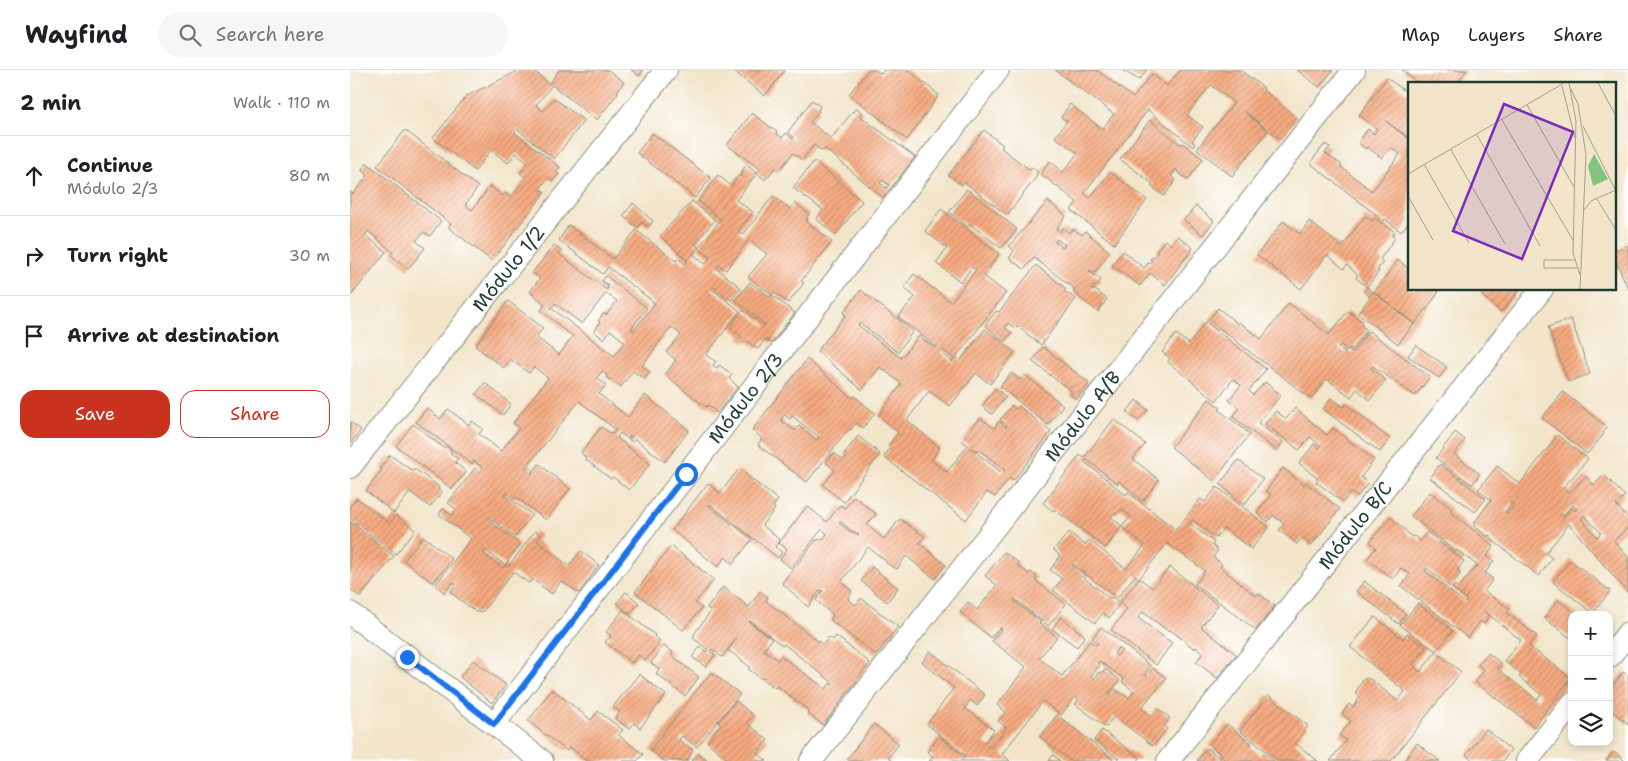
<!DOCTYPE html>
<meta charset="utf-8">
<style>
:root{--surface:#fff;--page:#f6f6f6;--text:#202124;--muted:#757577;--line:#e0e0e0;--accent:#c8321e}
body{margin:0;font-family:"Shantell Sans",sans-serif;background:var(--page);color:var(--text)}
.controls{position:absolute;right:15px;bottom:15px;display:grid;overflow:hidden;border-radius:10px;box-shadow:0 2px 8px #0003}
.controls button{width:45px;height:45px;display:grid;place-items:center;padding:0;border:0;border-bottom:1px solid var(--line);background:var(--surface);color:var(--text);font:25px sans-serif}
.stop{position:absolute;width:15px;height:15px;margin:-11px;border:4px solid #1a73e8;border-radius:50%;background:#fff}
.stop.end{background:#1a73e8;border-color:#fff;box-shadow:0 1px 5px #0008}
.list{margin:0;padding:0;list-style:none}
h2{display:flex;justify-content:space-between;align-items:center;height:65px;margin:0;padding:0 20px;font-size:21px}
h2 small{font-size:16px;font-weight:400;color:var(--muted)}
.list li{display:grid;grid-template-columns:32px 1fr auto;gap:15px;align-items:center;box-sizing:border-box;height:80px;padding:0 20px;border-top:1px solid var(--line)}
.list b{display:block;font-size:19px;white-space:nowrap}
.list p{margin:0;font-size:16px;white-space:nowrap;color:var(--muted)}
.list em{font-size:16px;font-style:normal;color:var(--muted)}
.actions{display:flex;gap:10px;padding:15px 20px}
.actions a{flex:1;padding:11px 0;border:1px solid var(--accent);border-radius:15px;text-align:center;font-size:18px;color:var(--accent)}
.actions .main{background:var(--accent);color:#fff}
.icon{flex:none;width:28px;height:28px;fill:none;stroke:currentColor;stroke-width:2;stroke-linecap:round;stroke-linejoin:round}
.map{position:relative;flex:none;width:1278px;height:691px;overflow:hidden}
header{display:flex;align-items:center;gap:30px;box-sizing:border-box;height:70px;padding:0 25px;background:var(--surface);border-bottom:1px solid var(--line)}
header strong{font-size:24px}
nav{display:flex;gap:28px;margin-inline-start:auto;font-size:18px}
.search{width:350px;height:45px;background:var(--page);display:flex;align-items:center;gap:12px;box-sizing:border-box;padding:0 18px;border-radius:28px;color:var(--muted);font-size:19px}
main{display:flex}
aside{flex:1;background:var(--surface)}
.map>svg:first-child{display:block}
.building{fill:url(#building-hatch);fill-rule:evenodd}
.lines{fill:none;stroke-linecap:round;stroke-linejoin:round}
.minor-casing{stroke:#88917f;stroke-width:24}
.minor{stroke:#fff;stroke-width:22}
.route{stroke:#1a73e8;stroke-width:6}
.labels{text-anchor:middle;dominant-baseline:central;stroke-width:5;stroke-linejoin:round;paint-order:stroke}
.street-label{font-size:19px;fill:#1f3d34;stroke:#fff}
.inset-road{fill:none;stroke:#9ea28e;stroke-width:1}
.view{fill:#7b2cbf;fill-opacity:0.15;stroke:#7b2cbf;stroke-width:2.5}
.inset-edge{fill:none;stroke:#1f3d34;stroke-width:2.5}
</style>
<header>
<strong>Wayfind</strong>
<div class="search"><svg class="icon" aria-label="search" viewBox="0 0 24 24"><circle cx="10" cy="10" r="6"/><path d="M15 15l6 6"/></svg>Search here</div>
<nav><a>Map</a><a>Layers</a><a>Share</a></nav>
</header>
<main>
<aside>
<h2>2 min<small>Walk · 110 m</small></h2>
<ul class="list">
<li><svg class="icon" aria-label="ahead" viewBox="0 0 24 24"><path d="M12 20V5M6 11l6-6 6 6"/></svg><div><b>Continue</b><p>Módulo 2/3</p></div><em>80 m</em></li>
<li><svg class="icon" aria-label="right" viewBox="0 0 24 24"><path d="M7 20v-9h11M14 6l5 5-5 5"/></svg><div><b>Turn right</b></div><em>30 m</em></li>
<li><svg class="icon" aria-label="arrive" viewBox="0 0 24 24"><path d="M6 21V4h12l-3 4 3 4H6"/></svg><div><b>Arrive at destination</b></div></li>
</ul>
<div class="actions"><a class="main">Save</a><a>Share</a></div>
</aside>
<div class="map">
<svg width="1278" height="691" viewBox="0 0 1278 691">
<defs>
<pattern id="building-hatch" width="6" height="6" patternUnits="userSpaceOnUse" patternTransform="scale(1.25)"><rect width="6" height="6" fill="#f7aa80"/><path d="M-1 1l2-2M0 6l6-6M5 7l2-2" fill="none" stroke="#c78c6a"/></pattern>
</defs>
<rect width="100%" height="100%" fill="#fff"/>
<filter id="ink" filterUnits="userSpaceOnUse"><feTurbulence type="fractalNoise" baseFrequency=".02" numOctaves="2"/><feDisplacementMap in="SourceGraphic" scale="10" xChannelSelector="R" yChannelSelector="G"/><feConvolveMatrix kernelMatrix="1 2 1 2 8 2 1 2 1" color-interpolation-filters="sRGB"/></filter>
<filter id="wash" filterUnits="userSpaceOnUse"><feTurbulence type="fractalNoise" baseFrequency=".0096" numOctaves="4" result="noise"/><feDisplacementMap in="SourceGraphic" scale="20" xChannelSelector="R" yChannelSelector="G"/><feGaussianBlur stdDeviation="1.12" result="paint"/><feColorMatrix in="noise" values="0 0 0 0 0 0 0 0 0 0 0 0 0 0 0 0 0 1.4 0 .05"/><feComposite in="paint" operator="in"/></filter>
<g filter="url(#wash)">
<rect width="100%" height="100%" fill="#f2e5ca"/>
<g id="blocks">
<g class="building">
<path d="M 170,0 L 182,0 L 200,14 L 209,0 L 258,0 L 274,12 L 267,22 L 268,23 L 247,50 L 202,15 L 186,35 L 193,41 L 204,28 L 234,51 L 204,89 L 167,59 L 164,62 L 210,97 L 206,102 L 209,104 L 203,111 L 198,108 L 190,119 L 195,122 L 142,191 L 98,157 L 101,154 L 27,96 L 55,60 L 128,117 L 115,135 L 122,140 L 140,116 L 153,126 L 155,123 L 161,127 L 176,108 L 170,103 L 178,92 L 166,83 L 158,93 L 141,80 L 125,101 L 83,68 L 117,25 L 117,26 Z"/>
<path d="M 281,0 L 293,0 L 289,6 Z"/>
<path d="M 382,0 L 435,0 L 415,26 Z"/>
<path d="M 518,0 L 526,0 L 531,4 L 534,0 L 558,0 L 589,25 L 557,70 L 499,24 Z"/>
<path d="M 705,0 L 747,0 L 783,28 L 802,4 L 817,16 L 830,0 L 890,0 L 914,18 L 913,20 L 947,48 L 930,69 L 895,42 L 918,61 L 882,106 L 847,79 L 884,33 L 861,15 L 837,45 L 853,57 L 842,71 L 845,74 L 843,77 L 798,40 L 734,123 L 740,128 L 760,102 L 797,130 L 764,174 L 721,140 L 727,132 L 691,104 L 700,91 L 713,102 L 728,83 L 705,67 L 717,51 L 711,47 L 720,34 L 752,59 L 764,44 Z"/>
<path d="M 772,0 L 797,0 L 789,10 Z"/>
<path d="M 947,0 L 983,0 L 969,17 Z"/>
<path d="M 1052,0 L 1117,0 L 1106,14 L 1069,14 Z"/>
<path d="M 1037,8 L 1059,24 L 1059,68 L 1034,50 L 1059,69 L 1059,152 L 1051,162 L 1035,149 L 1034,151 L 960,93 L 975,74 L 980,77 L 975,83 L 992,95 L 991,97 L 1022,121 L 1050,84 L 1041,77 L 1032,88 L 1017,77 L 1016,79 L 1008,73 L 1018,59 L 1024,64 L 1027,59 L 1009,45 Z"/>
<path d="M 462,30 L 470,36 L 468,40 L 469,41 L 460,52 L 481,69 L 503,41 L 504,42 L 507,38 L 513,43 L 510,46 L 565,87 L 533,128 L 485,87 L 475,79 L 472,81 L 464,75 L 452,90 L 443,83 L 429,101 L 425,98 L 415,110 L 407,103 L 410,99 L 377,75 L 402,43 L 427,62 L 426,63 L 432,68 L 436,63 L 443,69 L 444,67 L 438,62 ZM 532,110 L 539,115 L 536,118 L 530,113 Z"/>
<path d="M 800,50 L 831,75 L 832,73 L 853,89 L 838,110 L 827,102 L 828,101 L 826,99 L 821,106 L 826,110 L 814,126 L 801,116 L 803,114 L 770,89 Z"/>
<path d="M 634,60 L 653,75 L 651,78 L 680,100 L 682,97 L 688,102 L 686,105 L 687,106 L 657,145 L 614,112 L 612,115 L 598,105 Z"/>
<path d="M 302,63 L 361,108 L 345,128 L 287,83 Z"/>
<path d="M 464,91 L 512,131 L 486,165 L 466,149 L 473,140 L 443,118 Z"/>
<path d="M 17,93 L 91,151 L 80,166 L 74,162 L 66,171 L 75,178 L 58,199 L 41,185 L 43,182 L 18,161 L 15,165 L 36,182 L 0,227 L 0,122 L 3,124 L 18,105 L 11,100 Z"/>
<path d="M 396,95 L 407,103 L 386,130 L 403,142 L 388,161 L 393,165 L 423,126 L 440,139 L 445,133 L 459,144 L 456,149 L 458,150 L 457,152 L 482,172 L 451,211 L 454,213 L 438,233 L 424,222 L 422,225 L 398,207 L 417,184 L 399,170 L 376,200 L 369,195 L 366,198 L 391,218 L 381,230 L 364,217 L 362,219 L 390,241 L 356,285 L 366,292 L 363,295 L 367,298 L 369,295 L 382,304 L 379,308 L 388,317 L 367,343 L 358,335 L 356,337 L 315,305 L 326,290 L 316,282 L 331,265 L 321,257 L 292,296 L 300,302 L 294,309 L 283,301 L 271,317 L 256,307 L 257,305 L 252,301 L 247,308 L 256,315 L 249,324 L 278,347 L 295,325 L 339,360 L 315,392 L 285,369 L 282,372 L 279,370 L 282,367 L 280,365 L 278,369 L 270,363 L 267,368 L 300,394 L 279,420 L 263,407 L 261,409 L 235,389 L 236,388 L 231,383 L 251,357 L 262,364 L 266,360 L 229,331 L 175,399 L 177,400 L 179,397 L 183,400 L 181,404 L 189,394 L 220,419 L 196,450 L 166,427 L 164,429 L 157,423 L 155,425 L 182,445 L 165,467 L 138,447 L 137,449 L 170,474 L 155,495 L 135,480 L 133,483 L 152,498 L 155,495 L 158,497 L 185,461 L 191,465 L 187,471 L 219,496 L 231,481 L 249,495 L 229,523 L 211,511 L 202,524 L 182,509 L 179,513 L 163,502 L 133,541 L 129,542 L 126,542 L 100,522 L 106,514 L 103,512 L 95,523 L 85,515 L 121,469 L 89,444 L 93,439 L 102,445 L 106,439 L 98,433 L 125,398 L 130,402 L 133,398 L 124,391 L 122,394 L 66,352 L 77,338 L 90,349 L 98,339 L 119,355 L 122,351 L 133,359 L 129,364 L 151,381 L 169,358 L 163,353 L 198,308 L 184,297 L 179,303 L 160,289 L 154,298 L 125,276 L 158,231 L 193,258 L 186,267 L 209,285 L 223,266 L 208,256 L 209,255 L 191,240 L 195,234 L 180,222 L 190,208 L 182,203 L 204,175 L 211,181 L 209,184 L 257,220 L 258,215 L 252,211 L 256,206 L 297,238 L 281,259 L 283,261 L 305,233 L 258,197 L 253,204 L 209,170 L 219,155 L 263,189 L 286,160 L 326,191 L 328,188 L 335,194 L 338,191 L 310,166 L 342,131 L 365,150 L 345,173 L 348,177 L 343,184 L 355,194 L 360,187 L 348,178 L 371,149 L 348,131 L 368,105 L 381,116 L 389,105 L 391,107 L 393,103 L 391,102 ZM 256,223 L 267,231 L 256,245 L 254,243 L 248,251 L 250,252 L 244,262 L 254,269 L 260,260 L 275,272 L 264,286 L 201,238 L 205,233 L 232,254 Z"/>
<path d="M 617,119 L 667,159 L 651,178 L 620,154 L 618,157 L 599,142 Z"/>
<path d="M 698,131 L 716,146 L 706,159 L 710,162 L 713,158 L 719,163 L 723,159 L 732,165 L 735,161 L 760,182 L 744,203 L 740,200 L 739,201 L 751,210 L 745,217 L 744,216 L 741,220 L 743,221 L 744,219 L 757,229 L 748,242 L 723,222 L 725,219 L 684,188 L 674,199 L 659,188 L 664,181 L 659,176 ZM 707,169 L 715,175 L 713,178 L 705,172 Z"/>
<path d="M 283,133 L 303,151 L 298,157 L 292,152 L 288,158 L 273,146 Z"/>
<path d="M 846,136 L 864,151 L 853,165 L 834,150 Z"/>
<path d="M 591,139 L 649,184 L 634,206 L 656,223 L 606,287 L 610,291 L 635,259 L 665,282 L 640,314 L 626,303 L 600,336 L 579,321 L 557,350 L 590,378 L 581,390 L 597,402 L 618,375 L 612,371 L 630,348 L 644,358 L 649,351 L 656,357 L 657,355 L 650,350 L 662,335 L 666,339 L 669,336 L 701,362 L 663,411 L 660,408 L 645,427 L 637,422 L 616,450 L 534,387 L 540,378 L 538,376 L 548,362 L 528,345 L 552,314 L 530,297 L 512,320 L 467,281 L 496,245 L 493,243 L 511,220 L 563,261 L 548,282 L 510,253 L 508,255 L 551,288 L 569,266 L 585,278 L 586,276 L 548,247 L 565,227 L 554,217 L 564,204 L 601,232 L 626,200 L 622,197 L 611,212 L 586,193 L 597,178 L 575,161 ZM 593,280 L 604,289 L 602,292 L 591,282 ZM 621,378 L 626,381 L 628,379 L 655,400 L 652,403 Z"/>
<path d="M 1015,146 L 1023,151 L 1025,148 L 1045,162 L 1042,166 L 1045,168 L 1030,189 L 1033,192 L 1027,200 L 1029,201 L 1017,217 L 1006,208 L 1008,205 L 997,195 L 994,199 L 977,185 L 951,219 L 907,185 L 933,151 L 950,164 L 959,151 L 992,177 Z"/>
<path d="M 828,166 L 843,178 L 815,215 L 800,203 L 790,216 L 762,195 L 773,181 L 794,198 L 798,193 L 799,194 L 802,190 L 800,189 L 802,187 L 803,188 L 808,182 L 806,181 L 815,170 L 821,175 Z"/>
<path d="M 1278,175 L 1278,218 L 1264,187 L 1264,181 Z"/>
<path d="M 1048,190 L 1059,199 L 1059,219 L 1085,219 L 1089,222 L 1065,254 L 1024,222 Z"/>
<path d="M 686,195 L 716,219 L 714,221 L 726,229 L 691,275 L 667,256 L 665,258 L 658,253 L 655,258 L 662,263 L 654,272 L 635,255 L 646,241 L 649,242 Z"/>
<path d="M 400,212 L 420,227 L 422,225 L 445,243 L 421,273 L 415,269 L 408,279 L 397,271 L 395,273 L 390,269 L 392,267 L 380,257 L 393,240 L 414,256 L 416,255 L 385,230 Z"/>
<path d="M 1017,217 L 1064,254 L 1048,274 L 1008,243 L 1020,227 L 1013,221 Z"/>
<path d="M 1130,219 L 1170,219 L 1151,242 L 1131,225 L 1133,222 Z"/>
<path d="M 939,233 L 979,265 L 998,241 L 1013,252 L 1011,255 L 1017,260 L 1002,280 L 999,278 L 997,280 L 991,275 L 988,278 L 995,283 L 997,280 L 1002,283 L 1019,261 L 1080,307 L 1065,326 L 1023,296 L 1021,298 L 1036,310 L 1020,330 L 1007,319 L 1001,327 L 977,309 L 961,329 L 859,250 L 868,238 L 888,254 L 889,252 L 911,269 Z"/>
<path d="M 1221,249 L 1240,304 L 1218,312 L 1198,257 Z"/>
<path d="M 856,252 L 916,299 L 899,321 L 903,325 L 915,312 L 931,325 L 908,353 L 933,372 L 927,381 L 883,347 L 889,338 L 879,330 L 891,315 L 883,309 L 866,331 L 818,292 L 820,288 L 812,282 L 826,264 L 839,274 Z"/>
<path d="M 1066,275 L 1097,297 L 1089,308 L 1058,286 Z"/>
<path d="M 693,277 L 739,313 L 727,329 L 720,325 L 722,322 L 682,291 Z"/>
<path d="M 457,289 L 502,328 L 504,326 L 525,343 L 513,358 L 506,353 L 501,360 L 499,359 L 457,412 L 408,375 L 412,368 L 402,360 ZM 435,345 L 440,349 L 442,346 L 469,367 L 467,370 L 449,356 L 445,361 L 431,350 Z"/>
<path d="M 661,303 L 671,310 L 675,305 L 713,335 L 698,355 L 650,317 Z"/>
<path d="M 135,313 L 161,334 L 153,345 L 126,324 Z"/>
<path d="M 645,318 L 656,327 L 642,344 L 632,336 Z"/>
<path d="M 1213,322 L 1257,357 L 1253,363 L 1254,364 L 1237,384 L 1192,348 Z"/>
<path d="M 981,328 L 994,337 L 996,334 L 1040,369 L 1030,382 L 973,339 Z"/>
<path d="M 859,329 L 871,338 L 869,340 L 900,364 L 864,411 L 821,377 Z"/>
<path d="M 786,330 L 798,340 L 788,351 L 777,342 Z"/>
<path d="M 945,338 L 977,365 L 983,358 L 1024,390 L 1011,407 L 1018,413 L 1007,427 L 1001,422 L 993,432 L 966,412 L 968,409 L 949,393 L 964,374 L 969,378 L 971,376 L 960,367 L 949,380 L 915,354 L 926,341 L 936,349 Z"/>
<path d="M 764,349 L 795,374 L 783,389 L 809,410 L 793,431 L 769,411 L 768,414 L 736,389 L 735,392 L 776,425 L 778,422 L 826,460 L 850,429 L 855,432 L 867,417 L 919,457 L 901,479 L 874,458 L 866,468 L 843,450 L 840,454 L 864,472 L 862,475 L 868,480 L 863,487 L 872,494 L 870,497 L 906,526 L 908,523 L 925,536 L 906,560 L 845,514 L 855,501 L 817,473 L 789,509 L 785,505 L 767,528 L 723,494 L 723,496 L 735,505 L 733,507 L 760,529 L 762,527 L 770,533 L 789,508 L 802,518 L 820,497 L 868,535 L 851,557 L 886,584 L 867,608 L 846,592 L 853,583 L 846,577 L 845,579 L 819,559 L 818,561 L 793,542 L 788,548 L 822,573 L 806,595 L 761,560 L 777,539 L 770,533 L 759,548 L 753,543 L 745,553 L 703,520 L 712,509 L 700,500 L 710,486 L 704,480 L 719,462 L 735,475 L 739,470 L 776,499 L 795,475 L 772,457 L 781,446 L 771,439 L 766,444 L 764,443 L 761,447 L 772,456 L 756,478 L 704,439 L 703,441 L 693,433 L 730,385 L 734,388 Z"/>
<path d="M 0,352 L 11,360 L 0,374 Z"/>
<path d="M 63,354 L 94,378 L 96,376 L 102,381 L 100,383 L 108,389 L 105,392 L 116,402 L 102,419 L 46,376 Z"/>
<path d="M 1105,362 L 1115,370 L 1104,384 L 1130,404 L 1122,415 L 1086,388 Z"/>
<path d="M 1208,365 L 1238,389 L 1213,418 L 1219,423 L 1236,406 L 1244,415 L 1254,405 L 1275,426 L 1266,435 L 1278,448 L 1278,457 L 1264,471 L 1278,487 L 1278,523 L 1219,454 L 1196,483 L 1202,488 L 1189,506 L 1141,469 L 1142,467 L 1139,465 L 1138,467 L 1124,456 L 1126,454 L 1124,453 L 1141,430 L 1128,420 L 1147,396 L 1170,414 ZM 1162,433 L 1164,434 L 1157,443 L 1155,442 ZM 1223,435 L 1227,439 L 1225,441 L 1223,438 L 1213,447 L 1212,446 ZM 1234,445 L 1251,463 L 1247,467 L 1231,448 Z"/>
<path d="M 508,366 L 530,384 L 494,432 L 473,415 L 485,400 L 476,393 L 484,383 L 493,390 L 497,386 L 494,384 Z"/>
<path d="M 40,385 L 63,401 L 65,399 L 89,417 L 88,420 L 92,422 L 80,437 L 60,422 L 44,443 L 16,421 L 32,400 L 30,398 Z"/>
<path d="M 888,390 L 913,409 L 894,435 L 870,414 Z"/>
<path d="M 1090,394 L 1136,429 L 1125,442 L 1080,408 Z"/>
<path d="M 933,398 L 954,415 L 955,412 L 990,439 L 961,476 L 952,468 L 947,474 L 929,460 L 934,454 L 923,445 L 918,452 L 907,443 L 921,424 L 916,421 Z"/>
<path d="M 389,399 L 428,430 L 423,437 L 425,439 L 412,455 L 430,470 L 425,477 L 432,482 L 428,488 L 360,434 L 359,436 L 402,469 L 383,494 L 375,487 L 368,497 L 322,460 L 358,413 L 370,423 Z"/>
<path d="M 1080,422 L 1102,439 L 1100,442 L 1144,476 L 1137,486 L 1144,491 L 1135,503 L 1143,509 L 1134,521 L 1160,539 L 1157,543 L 1187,566 L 1179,576 L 1221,608 L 1184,657 L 1125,612 L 1134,600 L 1128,595 L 1138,583 L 1152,594 L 1148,599 L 1187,630 L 1191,624 L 1169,607 L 1171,604 L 1154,591 L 1171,570 L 1134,541 L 1139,546 L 1134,554 L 1130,551 L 1118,568 L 1051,516 L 1060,504 L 1051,498 L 1043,509 L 1017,489 L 1026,478 L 1020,472 L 1040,446 L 1062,467 L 1064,466 L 1070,471 L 1077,462 L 1114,491 L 1107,500 L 1111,503 L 1100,517 L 1077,498 L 1075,501 L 1115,533 L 1117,530 L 1102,518 L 1105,515 L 1108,518 L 1126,496 L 1127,497 L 1128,496 L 1107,480 L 1106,482 L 1061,446 Z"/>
<path d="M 504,426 L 526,444 L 517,455 L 534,469 L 550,449 L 575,467 L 569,473 L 596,495 L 585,509 L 556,486 L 547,499 L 536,493 L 537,492 L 518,477 L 491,512 L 502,521 L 498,529 L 506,535 L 511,528 L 548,557 L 526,585 L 480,550 L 483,545 L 466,530 L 473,521 L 470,520 L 458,537 L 432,513 L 466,470 L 467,471 L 469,469 L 473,469 L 477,464 L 472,459 L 441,498 L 430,489 L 437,479 L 429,473 L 457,436 L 477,452 L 490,435 L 495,438 ZM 490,451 L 502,461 L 509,465 L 503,461 L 502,463 L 489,453 Z"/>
<path d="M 7,428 L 39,453 L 46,445 L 65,460 L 46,484 L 0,448 L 0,436 Z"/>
<path d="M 0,451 L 44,486 L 10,527 L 0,519 Z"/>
<path d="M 73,466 L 102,489 L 83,513 L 54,491 Z"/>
<path d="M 321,476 L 364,510 L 345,533 L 352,538 L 333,560 L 285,522 Z"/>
<path d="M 654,482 L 669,493 L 667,495 L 679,504 L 681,502 L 687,507 L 685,510 L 716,534 L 698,556 L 665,529 L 664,531 L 691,552 L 689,553 L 707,567 L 689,588 L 712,606 L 740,571 L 746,575 L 748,573 L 742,569 L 751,557 L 801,596 L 794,605 L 796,606 L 803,598 L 816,608 L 791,638 L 802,646 L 807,638 L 820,648 L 814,656 L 817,659 L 803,676 L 764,646 L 756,657 L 725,634 L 729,630 L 725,627 L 711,645 L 693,631 L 652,684 L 660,691 L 579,691 L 583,687 L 577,682 L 589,666 L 615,687 L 616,686 L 577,654 L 604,618 L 572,592 L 580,581 L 635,625 L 627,636 L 620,630 L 615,638 L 644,660 L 634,673 L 641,678 L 657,658 L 648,651 L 656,642 L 647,635 L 676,597 L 642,571 L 652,559 L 650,558 L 641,568 L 610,542 L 618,532 L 627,540 L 647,515 L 635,506 ZM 768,578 L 772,580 L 767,586 L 764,584 ZM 749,591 L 774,609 L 772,612 L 784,621 L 779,628 L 764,619 L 760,625 L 759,623 L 770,610 L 755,599 L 751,603 L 749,602 L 744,609 L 741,606 L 750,595 L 747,593 Z"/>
<path d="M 1220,490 L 1260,521 L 1243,543 L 1203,512 Z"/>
<path d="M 522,497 L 548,518 L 537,532 L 511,511 Z"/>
<path d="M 1014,511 L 1056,544 L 1049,554 L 1006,521 Z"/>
<path d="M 373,517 L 399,537 L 410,521 L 418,527 L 416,531 L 473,575 L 479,567 L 483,570 L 486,566 L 520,593 L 473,655 L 457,643 L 459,641 L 427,616 L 425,618 L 413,609 L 414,607 L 412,609 L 398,599 L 400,597 L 378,580 L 387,568 L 372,587 L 362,579 L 360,581 L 365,585 L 356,597 L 342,587 L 350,577 L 356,582 L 358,580 L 343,568 L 345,564 L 344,564 L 361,541 L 357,538 ZM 400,551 L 433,576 L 434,574 L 483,613 L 482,615 L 480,613 L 476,619 L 431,586 L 428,590 L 414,580 L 422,569 L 399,552 Z"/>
<path d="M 276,522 L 289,533 L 280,544 L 267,533 Z"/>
<path d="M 1208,530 L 1228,545 L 1222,545 L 1222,569 L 1194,548 Z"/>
<path d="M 1068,533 L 1103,561 L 1086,581 L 1050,555 Z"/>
<path d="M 273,540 L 305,565 L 304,566 L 310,571 L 296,590 L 288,585 L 282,593 L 255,572 L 261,566 L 256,562 Z"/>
<path d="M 711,547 L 735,566 L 727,577 L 702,559 Z"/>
<path d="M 1025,547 L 1053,569 L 1057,563 L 1076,578 L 1063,595 L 1070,602 L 1086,582 L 1111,602 L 1041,691 L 980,691 L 996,670 L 989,665 L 1001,651 L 992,644 L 999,634 L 1003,637 L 1010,627 L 1005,623 L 1013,609 L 1014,610 L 1016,608 L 1020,609 L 1048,631 L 1055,621 L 1000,577 Z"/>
<path d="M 314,576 L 323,582 L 321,585 L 349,607 L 335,626 L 306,604 L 309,599 L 301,593 Z"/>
<path d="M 123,590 L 156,615 L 142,633 L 110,607 Z"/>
<path d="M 361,602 L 390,624 L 347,677 L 332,666 L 329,670 L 343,680 L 337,691 L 314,691 L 300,680 Z"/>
<path d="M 1273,602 L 1278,605 L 1278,654 L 1259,639 L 1259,620 Z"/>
<path d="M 289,604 L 316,625 L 290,658 L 284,653 L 279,659 L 265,648 L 270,642 L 263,637 Z"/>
<path d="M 202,619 L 241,650 L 248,641 L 273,660 L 268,665 L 293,684 L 287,691 L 237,691 L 220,677 L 217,681 L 178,651 Z"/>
<path d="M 918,625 L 958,656 L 945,673 L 968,691 L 929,691 L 890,661 Z"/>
<path d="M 386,631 L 404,646 L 397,653 L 418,670 L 407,683 L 417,691 L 380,691 L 357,672 L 371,654 L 368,652 Z"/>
<path d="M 707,645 L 758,685 L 765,691 L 721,691 L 690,667 Z"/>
<path d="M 524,654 L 549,674 L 538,688 L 542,691 L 500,691 L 497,689 Z"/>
<path d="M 877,654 L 902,674 L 900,676 L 911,687 L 914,683 L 924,691 L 876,691 L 871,686 L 872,685 L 859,675 Z"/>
<path d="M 1136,659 L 1161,680 L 1153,691 L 1124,691 L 1116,685 Z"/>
<path d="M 752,660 L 790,688 L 788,691 L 771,691 L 744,670 Z"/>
<path d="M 1067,673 L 1078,682 L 1090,691 L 1054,691 Z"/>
<path d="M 857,678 L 873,691 L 847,691 Z"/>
<path d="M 1263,682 L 1267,684 L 1275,691 L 1256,691 Z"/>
<path d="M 348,683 L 359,691 L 342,691 Z"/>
<path d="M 703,685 L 710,691 L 699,691 Z"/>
</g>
</g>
</g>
<g filter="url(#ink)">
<use href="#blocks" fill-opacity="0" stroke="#88917f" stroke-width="1"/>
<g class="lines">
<defs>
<g id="minor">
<path id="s1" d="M 0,397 L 316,0"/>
<path d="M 0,543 L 192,691"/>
<path d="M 1259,587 L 1278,563"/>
<path id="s2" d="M 144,654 L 648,0"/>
<path id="s3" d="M 461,691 L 1004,0"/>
<path id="s4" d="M 818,691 L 1192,219"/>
<path d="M 1177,691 L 1222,634"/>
</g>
</defs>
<use href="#minor" class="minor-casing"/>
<use href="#minor" class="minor"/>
</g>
</g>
<g class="lines" filter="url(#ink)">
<path class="route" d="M 57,587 L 144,654 L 336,404"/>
</g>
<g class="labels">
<g class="street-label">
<text stroke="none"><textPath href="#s1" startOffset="254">Módulo 1/2</textPath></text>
<text stroke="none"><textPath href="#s2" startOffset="412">Módulo 2/3</textPath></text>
<text stroke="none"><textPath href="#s3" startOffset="439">Módulo A/B</textPath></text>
<text stroke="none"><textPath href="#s4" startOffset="301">Módulo B/C</textPath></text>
</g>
</g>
<g transform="translate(1058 12)">
<rect width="208" height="208" fill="#f2e5ca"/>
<path d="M 186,72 L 200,97 L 185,104 L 180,84 Z" fill="#84c57d"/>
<path class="inset-road" d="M 161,1 L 168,39 L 165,171 L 172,193M 190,1 L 208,34M 154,4 L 167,56M 163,7 L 170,22 L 178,73 L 172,207M 119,23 L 166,105M 94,38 L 165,158M 175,44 L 208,109M 69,53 L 132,164M 43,68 L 97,162M 16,82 L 61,161M 0,92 L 156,1M 0,114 L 25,158M 189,117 L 208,148M 176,128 L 183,119 L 208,108M 167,178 L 136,178 L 136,186 L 169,186"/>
<path class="view" d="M 96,22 L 165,50 L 114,177 L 45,149 Z"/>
<rect width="208" height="208" class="inset-edge"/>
</g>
</svg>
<div class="controls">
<button>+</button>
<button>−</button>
<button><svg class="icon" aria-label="layers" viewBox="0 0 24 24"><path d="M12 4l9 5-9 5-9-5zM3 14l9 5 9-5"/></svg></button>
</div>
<div class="stop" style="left:336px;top:404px"></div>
<div class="stop end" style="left:57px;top:587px"></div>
</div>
</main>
